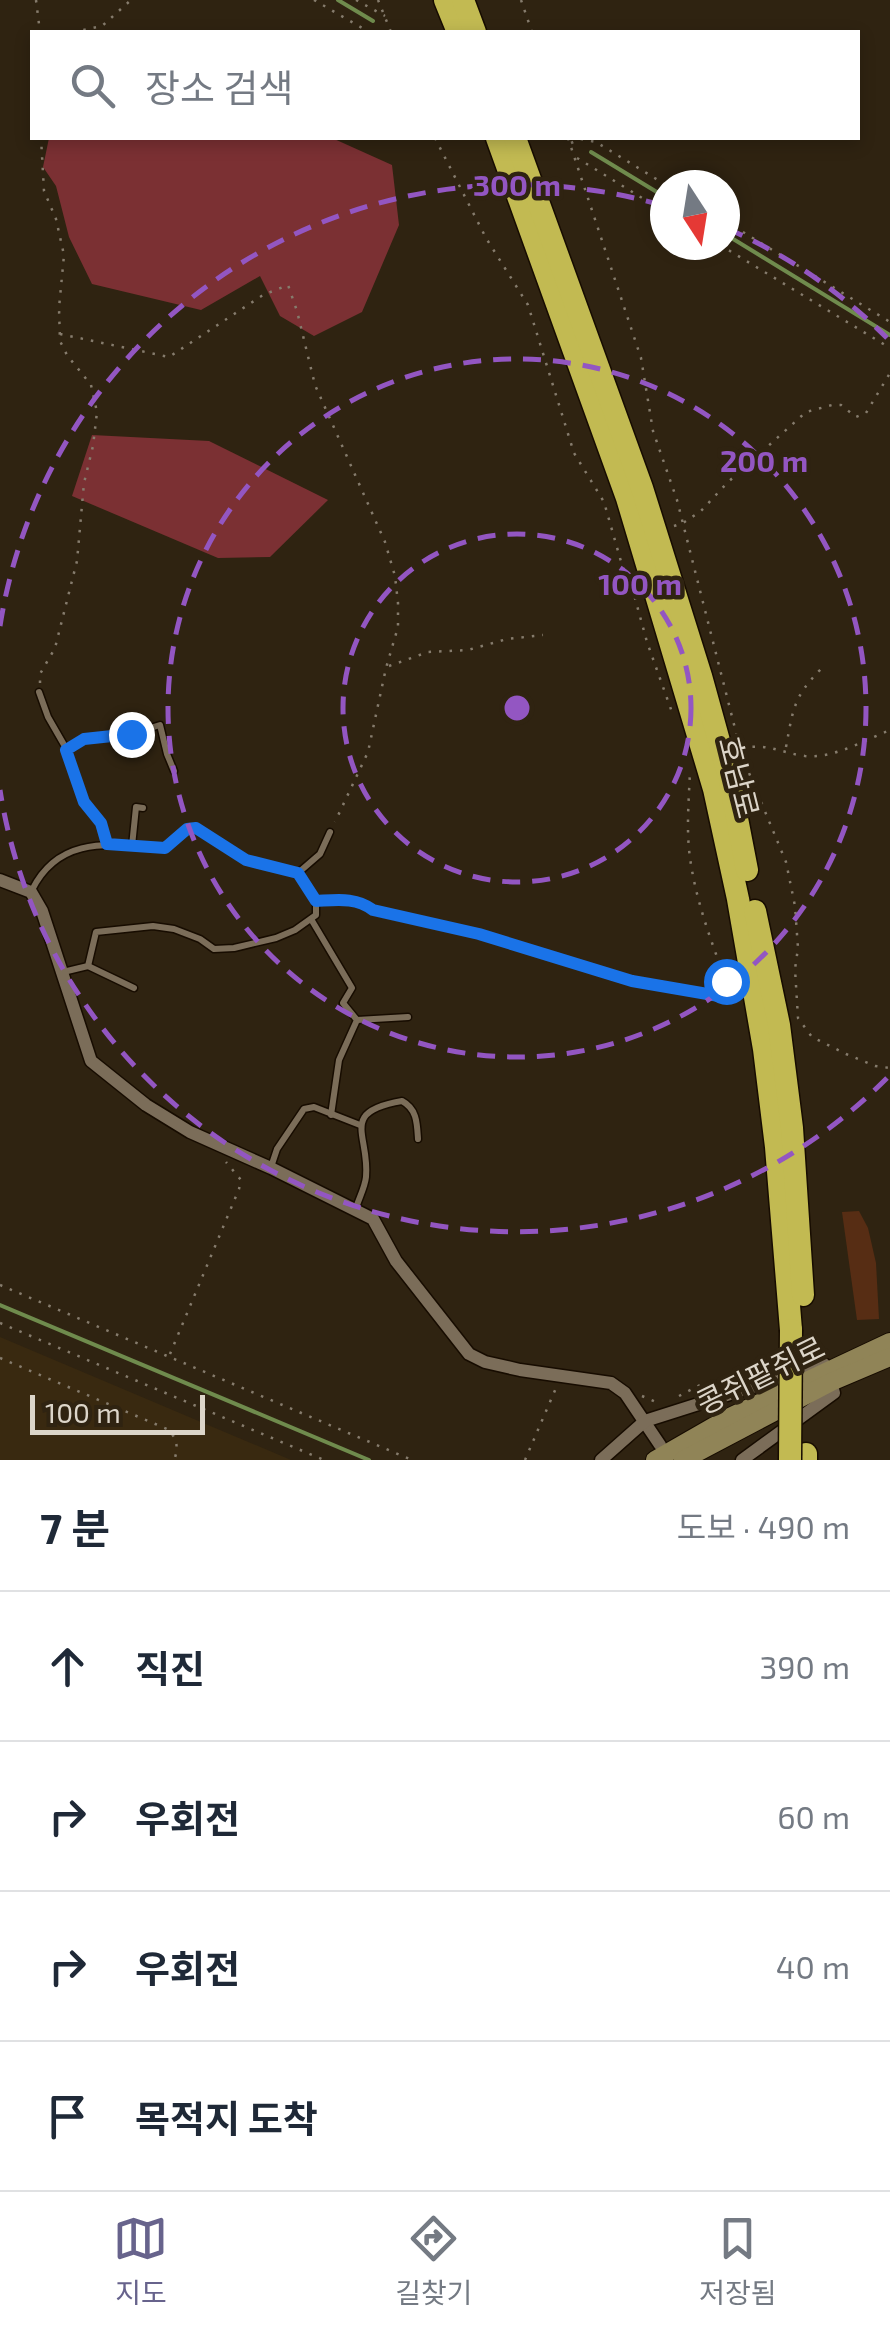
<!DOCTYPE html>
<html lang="ko">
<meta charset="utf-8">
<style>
:root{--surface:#fff;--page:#f2f2f3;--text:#1f2937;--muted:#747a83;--line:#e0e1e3;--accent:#67638c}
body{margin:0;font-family:"Exo 2","Noto Sans KR",sans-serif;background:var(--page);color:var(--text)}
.compass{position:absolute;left:650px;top:170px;width:90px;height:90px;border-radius:50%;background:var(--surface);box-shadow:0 5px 15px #0003;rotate:168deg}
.scale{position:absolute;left:30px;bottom:25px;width:175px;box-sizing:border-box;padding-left:10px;border:5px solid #dcd5c9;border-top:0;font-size:28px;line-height:35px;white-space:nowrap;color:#dcd5c9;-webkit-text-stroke:8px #2f2311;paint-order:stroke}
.stop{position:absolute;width:30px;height:30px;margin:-22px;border:8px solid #1a73e8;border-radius:50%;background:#fff}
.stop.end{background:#1a73e8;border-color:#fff;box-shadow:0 2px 10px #0008}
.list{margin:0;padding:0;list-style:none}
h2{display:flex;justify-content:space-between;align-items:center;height:130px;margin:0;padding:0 40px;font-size:42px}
h2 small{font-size:32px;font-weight:400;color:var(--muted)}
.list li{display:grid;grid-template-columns:65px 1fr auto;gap:30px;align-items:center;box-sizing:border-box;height:150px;padding:0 40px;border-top:2px solid var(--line)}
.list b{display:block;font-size:38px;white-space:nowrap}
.list em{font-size:32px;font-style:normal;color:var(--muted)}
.icon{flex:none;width:55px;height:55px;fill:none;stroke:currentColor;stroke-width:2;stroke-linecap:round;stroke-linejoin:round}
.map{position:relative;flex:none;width:890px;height:1460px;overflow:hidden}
.search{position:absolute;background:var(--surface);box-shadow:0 5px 15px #0003;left:30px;right:30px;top:30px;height:110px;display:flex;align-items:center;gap:25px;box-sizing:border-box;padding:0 35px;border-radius:0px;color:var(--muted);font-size:38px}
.sheet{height:730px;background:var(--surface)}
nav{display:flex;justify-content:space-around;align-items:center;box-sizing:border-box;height:140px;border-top:2px solid var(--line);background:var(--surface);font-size:28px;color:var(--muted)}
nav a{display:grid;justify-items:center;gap:5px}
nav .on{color:var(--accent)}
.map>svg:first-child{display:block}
.built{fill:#392910}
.green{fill:#7b3033}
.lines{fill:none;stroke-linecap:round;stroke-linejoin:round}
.stream{stroke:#6f8b4d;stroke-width:4}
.building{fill:#572d14}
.lane-casing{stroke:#170c00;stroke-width:9}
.street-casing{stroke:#170c00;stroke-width:15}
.secondary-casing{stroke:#170c00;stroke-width:20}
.highway-casing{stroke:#170c00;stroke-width:25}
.path{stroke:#867c6d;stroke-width:2.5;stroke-dasharray:2.5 8;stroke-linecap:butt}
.lane{stroke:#7b6d59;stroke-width:6}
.street{stroke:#7b6d59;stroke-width:12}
.secondary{stroke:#908457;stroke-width:18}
.highway{stroke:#c2ba52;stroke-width:22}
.highway-bridge-casing{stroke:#170c00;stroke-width:25;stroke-linecap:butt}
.highway-bridge{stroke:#c2ba52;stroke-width:22}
.route{stroke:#1a73e8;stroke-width:12}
.ring{fill:none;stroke:#9356c2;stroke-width:5;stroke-dasharray:18 12}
.labels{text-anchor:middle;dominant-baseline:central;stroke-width:9;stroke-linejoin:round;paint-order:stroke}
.street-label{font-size:30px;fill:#dcd5c9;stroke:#2f2311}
.centre{fill:#9356c2;stroke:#2f2311;stroke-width:5}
.ring-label{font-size:30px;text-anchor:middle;font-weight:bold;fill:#9356c2;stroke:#2f2311;stroke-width:9;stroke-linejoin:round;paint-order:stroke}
</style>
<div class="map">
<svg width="890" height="1460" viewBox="0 0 890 1460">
<rect width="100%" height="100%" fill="#2f2311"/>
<path class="built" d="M 0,1337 L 291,1460 L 0,1460 Z"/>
<g class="green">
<path d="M 49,138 L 332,138 L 392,165 L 399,225 L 362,312 L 314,336 L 280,316 L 260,276 L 201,310 L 92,284 L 69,237 L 56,186 L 43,167 Z"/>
<path d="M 92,435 L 209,441 L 328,500 L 270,557 L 218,558 L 72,496 Z"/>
</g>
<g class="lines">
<g class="stream">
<path d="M 338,0 L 373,21"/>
<path d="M 591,152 L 665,197"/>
<path d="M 725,234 L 890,335"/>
<path d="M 0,1305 L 369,1460"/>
</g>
</g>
<path class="building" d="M 859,1211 L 868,1228 L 876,1263 L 879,1319 L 857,1320 L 842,1212 Z"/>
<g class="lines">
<defs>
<g id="lane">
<path d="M 39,692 L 48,717 L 67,750"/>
<path d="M 107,844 L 101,823 L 85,802 L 67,750 L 83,739 L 131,734 L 160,725 L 167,754 L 174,771"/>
<path d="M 132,846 L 136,807 L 143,808"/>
<path d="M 32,890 C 60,834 112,845 165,848 L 187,829 L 196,828 L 246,860 L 298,873"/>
<path d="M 316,901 C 337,900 356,896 373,911 L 479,934"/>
<path d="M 311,919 L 352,988 L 343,1003 L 357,1020 L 339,1060 L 331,1115"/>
<path d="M 88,966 L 134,988"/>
<path d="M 63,972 L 88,966 L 96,932 L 153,926 L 174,929 L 200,939 L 214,949 L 234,948 L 276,938 L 295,930 L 316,915 L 316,901 L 298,873 L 320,854 L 330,832"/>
<path d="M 357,1020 L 408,1017"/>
<path d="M 271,1167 L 277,1149 L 304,1109 L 314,1107 L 360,1125"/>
<path d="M 356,1208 C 359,1198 365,1187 366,1177 C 370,1135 338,1112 402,1101 C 417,1109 417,1123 418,1139"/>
</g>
<g id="street">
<path d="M 0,880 L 31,892 L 42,911 L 91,1061 L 146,1105 L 190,1132 L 271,1168 L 373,1219 L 396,1261 L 469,1354 L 485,1362 L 520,1370 L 611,1383 L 625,1393 L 660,1445"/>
<path d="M 601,1460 L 645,1421 L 824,1364 L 829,1370"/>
<path d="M 742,1460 L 834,1393 L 831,1382"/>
</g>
<g id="secondary">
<path d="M 655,1460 L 730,1417 L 890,1342"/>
<path d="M 683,1460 L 831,1382 L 890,1357"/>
</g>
<g id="highway">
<path d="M 445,0 L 458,32"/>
<path d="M 463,0 L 475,32"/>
<path d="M 497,138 L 627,498 L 714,789 L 738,899 L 764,1049 L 776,1147 L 791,1330"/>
<path d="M 515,138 L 642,488 L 701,676 L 729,777 L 747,870"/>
<path d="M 755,911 L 779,1025 L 792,1128 L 803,1295"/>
<path d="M 806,1460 L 806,1454"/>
</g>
</defs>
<use href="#lane" class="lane-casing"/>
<use href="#street" class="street-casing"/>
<use href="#secondary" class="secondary-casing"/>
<use href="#highway" class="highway-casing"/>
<g class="path">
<path d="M 36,0 L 40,32"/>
<path d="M 314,0 L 369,32"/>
<path d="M 356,0 L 385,16"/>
<path d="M 378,0 L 391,32"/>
<path d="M 521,0 L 532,32"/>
<path d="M 73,32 L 102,26 L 131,0"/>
<path d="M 435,138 L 486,238 L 528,305 L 574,453 L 604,502 L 622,565 L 633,591 L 647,642 L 673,715"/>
<path d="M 568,138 L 641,358 L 653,431 L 677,500 L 742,756 L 786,862 L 795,906 L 798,948 L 795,969 L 798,1018 L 812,1037 L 846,1054 L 875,1066 L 890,1068"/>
<path d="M 571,143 L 580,139 L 596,142 L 666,185"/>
<path d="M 577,158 L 665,212"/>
<path d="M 725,221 L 890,322"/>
<path d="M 720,245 L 890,348"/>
<path d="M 60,334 L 169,357 L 263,295 L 288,285 L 297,311 L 315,385 L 385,542 L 395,576 L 398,603 L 398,627 L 386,668 L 368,752 L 335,822"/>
<path d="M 674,526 L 683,523 L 701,511 L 727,483 L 806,412 L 832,405 L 841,405 L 856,417 L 866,413 L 890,373"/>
<path d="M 389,666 L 428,652 L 468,650 L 507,639 L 543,635"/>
<path d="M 40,683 L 40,674 L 55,648 L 77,561 L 84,483 L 93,446 L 97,412 L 91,385 L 67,355 L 60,341 L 59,308 L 64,255 L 56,219 L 44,191 L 41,138"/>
<path d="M 786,747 C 793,710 793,697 821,669"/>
<path d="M 742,748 C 767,743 782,753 805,756 C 833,759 865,740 890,730"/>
<path d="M 488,937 L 632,981 L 719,996 L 726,981 C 711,941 696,901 690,858 C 686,829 689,799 690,770"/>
<path d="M 0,1285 L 412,1460"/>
<path d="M 0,1323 L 324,1460"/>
<path d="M 170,1354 L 239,1189 L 241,1180 L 226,1162"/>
<path d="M 0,1358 L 167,1429 C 177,1437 179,1448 174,1460"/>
<path d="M 642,1396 L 658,1403"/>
<path d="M 679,1396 L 700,1385"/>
<path d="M 525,1460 L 556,1388"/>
</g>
<use href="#lane" class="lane"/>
<use href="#street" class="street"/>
<use href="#secondary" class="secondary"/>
<use href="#highway" class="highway"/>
<defs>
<path id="highway-bridge" d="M 790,1460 L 791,1330"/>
</defs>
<use href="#highway-bridge" class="highway-bridge-casing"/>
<use href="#highway-bridge" class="highway-bridge"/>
</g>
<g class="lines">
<path class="route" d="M 131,734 L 84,739 L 66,750 L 84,802 L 101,823 L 107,844 L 165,848 L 187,829 L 196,828 L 246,860 L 298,873 L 316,901 C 337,900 356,897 373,910 L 479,934 L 632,981 L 719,996 L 726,981"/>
</g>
<g class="ring">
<circle cx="517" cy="708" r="174"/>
<circle cx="517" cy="708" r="349"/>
<path d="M887 1078A523 523 0 0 1 0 790M0 626A523 523 0 0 1 661 205M726 228A523 523 0 0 1 887 338"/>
</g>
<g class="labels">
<g class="street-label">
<text transform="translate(740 777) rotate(76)">호남로</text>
<text transform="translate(760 1374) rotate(-26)">콩쥐팥쥐로</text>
</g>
</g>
<circle cx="517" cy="708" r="15" class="centre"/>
<g class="ring-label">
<text x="517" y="196">300 m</text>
<text x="764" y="472">200 m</text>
<text x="640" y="595">100 m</text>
</g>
</svg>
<svg class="compass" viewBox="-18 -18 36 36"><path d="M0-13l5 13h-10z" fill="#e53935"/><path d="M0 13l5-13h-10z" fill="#747a83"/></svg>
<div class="scale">100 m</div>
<div class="stop" style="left:726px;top:981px"></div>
<div class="stop end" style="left:131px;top:734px"></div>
<div class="search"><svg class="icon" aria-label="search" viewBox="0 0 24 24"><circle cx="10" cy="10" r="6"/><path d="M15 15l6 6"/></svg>장소 검색</div>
</div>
<section class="sheet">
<h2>7 분<small>도보 · 490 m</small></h2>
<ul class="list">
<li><svg class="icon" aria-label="ahead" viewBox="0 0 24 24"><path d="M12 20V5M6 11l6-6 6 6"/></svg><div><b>직진</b></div><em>390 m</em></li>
<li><svg class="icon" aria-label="right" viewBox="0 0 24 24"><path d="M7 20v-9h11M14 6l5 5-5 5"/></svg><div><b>우회전</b></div><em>60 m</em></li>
<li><svg class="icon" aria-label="right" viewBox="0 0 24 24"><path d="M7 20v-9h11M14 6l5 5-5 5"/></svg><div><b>우회전</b></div><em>40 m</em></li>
<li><svg class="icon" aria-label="arrive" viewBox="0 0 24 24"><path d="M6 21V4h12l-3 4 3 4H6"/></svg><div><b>목적지 도착</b></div></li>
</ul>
</section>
<nav>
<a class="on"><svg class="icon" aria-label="map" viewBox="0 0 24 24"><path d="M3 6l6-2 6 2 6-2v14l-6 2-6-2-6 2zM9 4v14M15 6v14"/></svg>지도</a>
<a><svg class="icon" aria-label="directions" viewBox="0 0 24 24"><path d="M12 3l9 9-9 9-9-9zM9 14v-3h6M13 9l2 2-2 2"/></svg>길찾기</a>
<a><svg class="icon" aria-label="saved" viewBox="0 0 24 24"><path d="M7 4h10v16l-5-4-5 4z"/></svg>저장됨</a>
</nav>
